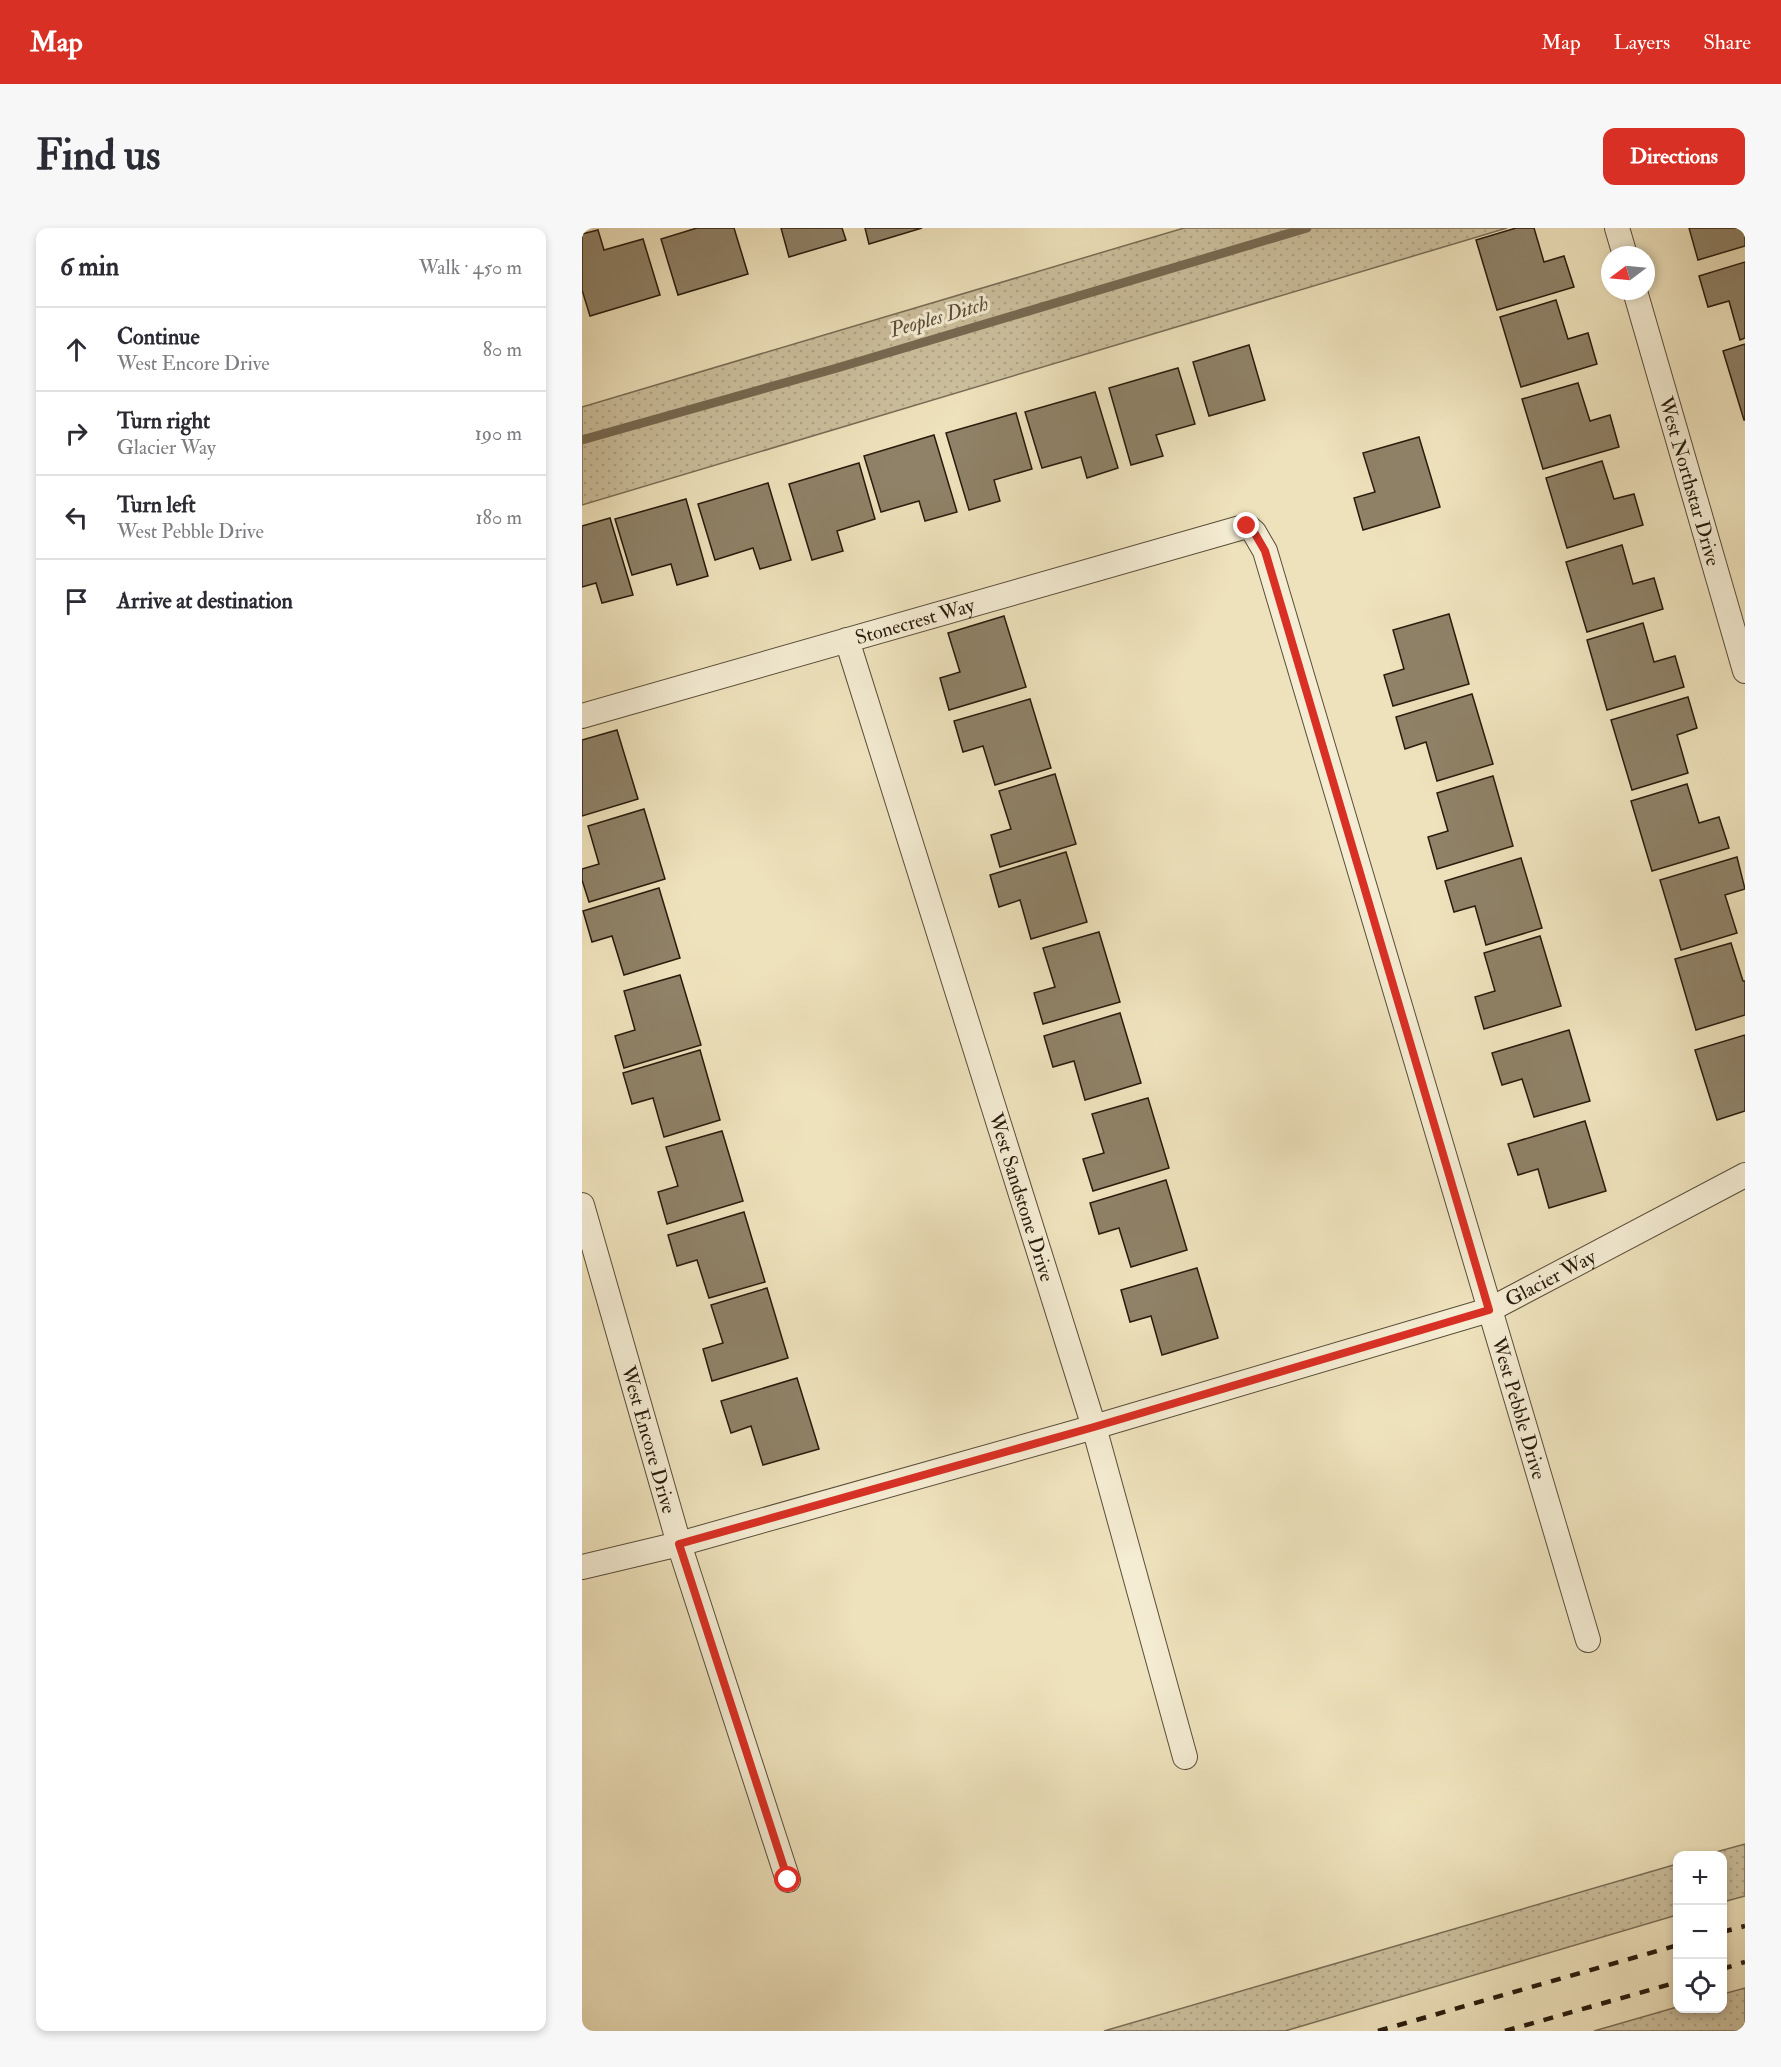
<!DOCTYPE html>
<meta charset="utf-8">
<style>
:root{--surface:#fff;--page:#f7f7f7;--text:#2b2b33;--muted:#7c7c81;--line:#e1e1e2;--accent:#d93025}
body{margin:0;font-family:"IM FELL Double Pica",serif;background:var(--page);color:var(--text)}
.controls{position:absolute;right:18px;bottom:18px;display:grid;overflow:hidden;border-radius:12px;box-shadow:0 3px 9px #0003}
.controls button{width:54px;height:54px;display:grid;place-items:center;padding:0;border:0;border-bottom:2px solid var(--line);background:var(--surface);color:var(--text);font:30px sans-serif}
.compass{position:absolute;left:1019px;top:18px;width:54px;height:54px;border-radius:50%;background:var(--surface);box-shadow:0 3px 9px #0003;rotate:254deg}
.stop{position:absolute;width:18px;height:18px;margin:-14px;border:4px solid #d93025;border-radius:50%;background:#fff}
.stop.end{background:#d93025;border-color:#fff;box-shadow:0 2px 6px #0008}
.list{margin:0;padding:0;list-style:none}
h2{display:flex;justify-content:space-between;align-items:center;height:78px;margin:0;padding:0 24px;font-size:26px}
h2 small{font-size:20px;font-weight:400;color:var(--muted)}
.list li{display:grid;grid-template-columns:39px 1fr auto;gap:18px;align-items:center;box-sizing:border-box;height:84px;padding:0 24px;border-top:2px solid var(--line)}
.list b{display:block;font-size:22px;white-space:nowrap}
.list p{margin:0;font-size:20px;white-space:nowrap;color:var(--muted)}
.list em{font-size:20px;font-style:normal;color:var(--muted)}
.icon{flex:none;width:33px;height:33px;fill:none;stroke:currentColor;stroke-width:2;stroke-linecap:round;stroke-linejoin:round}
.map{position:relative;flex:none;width:1163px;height:1803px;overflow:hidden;border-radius:12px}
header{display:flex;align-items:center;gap:36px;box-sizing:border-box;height:84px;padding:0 30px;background:var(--accent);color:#fff}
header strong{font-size:28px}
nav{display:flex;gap:33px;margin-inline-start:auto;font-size:21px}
.intro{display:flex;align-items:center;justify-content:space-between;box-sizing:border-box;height:144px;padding:0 36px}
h1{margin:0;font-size:42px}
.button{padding:15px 27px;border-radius:12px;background:var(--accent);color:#fff;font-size:21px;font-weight:700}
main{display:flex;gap:36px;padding:0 36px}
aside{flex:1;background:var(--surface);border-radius:12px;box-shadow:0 3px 9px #0003}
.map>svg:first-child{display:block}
.grass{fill:url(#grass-dots);stroke:#7a6e56;stroke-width:1.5}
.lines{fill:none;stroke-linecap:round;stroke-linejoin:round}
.stream{stroke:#776a52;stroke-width:9}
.building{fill:#8f8268;stroke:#281b0d;stroke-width:1.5}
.street-casing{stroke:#5a4d39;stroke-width:26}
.street{stroke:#f4ecd3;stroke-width:24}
.rail{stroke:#281b0d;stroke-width:4.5;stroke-dasharray:10 10;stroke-linecap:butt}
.route{stroke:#d93025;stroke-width:8}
.labels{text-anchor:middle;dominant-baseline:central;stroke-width:6;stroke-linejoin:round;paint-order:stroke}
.street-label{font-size:20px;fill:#281b0d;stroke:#f4ecd3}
.water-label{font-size:21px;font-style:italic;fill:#5c4f3b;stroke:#f4ecd3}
</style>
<header>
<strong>Map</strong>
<nav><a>Map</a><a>Layers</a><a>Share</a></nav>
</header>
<div class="intro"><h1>Find us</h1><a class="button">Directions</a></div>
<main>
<aside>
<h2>6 min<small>Walk · 450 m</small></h2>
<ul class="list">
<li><svg class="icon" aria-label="ahead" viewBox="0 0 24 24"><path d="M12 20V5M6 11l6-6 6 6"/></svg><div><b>Continue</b><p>West Encore Drive</p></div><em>80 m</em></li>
<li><svg class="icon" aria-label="right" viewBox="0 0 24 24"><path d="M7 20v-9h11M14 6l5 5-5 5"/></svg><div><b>Turn right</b><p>Glacier Way</p></div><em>190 m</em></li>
<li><svg class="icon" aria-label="left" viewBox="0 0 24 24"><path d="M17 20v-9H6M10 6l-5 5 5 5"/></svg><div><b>Turn left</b><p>West Pebble Drive</p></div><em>180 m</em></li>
<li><svg class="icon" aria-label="arrive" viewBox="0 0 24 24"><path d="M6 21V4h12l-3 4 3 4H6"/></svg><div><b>Arrive at destination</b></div></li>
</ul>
</aside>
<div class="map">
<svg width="1163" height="1803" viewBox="0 0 1163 1803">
<defs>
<pattern id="grass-dots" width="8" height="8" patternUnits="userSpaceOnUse" patternTransform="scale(1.5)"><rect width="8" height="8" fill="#ccc09e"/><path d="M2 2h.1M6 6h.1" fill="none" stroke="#afa487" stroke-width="1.8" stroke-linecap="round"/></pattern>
</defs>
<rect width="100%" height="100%" fill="#eee2bc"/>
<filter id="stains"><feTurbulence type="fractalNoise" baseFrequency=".00333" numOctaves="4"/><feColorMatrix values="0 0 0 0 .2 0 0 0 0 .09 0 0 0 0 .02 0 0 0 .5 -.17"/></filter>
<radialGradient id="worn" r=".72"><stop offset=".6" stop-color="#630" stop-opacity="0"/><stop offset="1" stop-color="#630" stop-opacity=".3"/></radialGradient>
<g class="grass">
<path d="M 602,0 L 925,0 L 0,277 L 0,179 Z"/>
<path d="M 1163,1616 L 1163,1668 L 1141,1674 L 1140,1628 L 1123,1627 Z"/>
<path d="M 1095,1636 L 1095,1687 L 703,1803 L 522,1803 Z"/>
<path d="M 1163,1760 L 1163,1803 L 1012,1803 L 1095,1779 L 1140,1780 L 1141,1766 Z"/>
</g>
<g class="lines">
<path class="stream" d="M 0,212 L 255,140 L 725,0"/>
</g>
<g class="building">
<path d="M 115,0 L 152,0 L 166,46 L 96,67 L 79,11 Z"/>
<path d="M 199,0 L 260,0 L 264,12 L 207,29 Z"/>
<path d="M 283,0 L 340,0 L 287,16 Z"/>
<path d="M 934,0 L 952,0 L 962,34 L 982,28 L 992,59 L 915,82 L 894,12 Z"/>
<path d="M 1107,0 L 1163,0 L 1163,18 L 1116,32 Z"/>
<path d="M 16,2 L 22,22 L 61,11 L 78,67 L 8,88 L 0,62 L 0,6 Z"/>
<path d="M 1163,34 L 1163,110 L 1158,112 L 1147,73 L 1126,79 L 1117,48 Z"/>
<path d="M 974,72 L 986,111 L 1006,105 L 1015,136 L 939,159 L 918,89 Z"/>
<path d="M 1163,116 L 1163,192 L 1162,192 L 1141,123 Z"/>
<path d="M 667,117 L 683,172 L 627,188 L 611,134 Z"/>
<path d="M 596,140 L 613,196 L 574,207 L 581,228 L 549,237 L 527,160 Z"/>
<path d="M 996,155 L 1008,193 L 1028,187 L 1037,219 L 961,241 L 940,171 Z"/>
<path d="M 513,164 L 536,240 L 505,250 L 499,229 L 460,240 L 443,184 Z"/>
<path d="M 434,185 L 450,241 L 412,252 L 418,273 L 387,282 L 364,205 Z"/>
<path d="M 352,207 L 375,284 L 343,293 L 337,273 L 299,284 L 282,228 Z"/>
<path d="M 837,209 L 858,279 L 781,302 L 772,270 L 793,264 L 781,225 Z"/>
<path d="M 1020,233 L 1032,271 L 1052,266 L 1061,297 L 985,320 L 964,250 Z"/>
<path d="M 277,235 L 293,291 L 255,303 L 261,323 L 230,332 L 207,256 Z"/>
<path d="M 186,255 L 209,332 L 178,341 L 171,320 L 133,332 L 116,276 Z"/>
<path d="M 104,271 L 126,348 L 95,357 L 89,336 L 50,347 L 33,291 Z"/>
<path d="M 28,290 L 51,367 L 20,375 L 14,355 L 0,359 L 0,298 Z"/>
<path d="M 1040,317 L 1051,356 L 1072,350 L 1081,381 L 1005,404 L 984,334 Z"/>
<path d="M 867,386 L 887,456 L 811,478 L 802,447 L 822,441 L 811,402 Z"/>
<path d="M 422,388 L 444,459 L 367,482 L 358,450 L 378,444 L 366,405 Z"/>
<path d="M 1061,395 L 1072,434 L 1093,428 L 1102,459 L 1025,482 L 1005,412 Z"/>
<path d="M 890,466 L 911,536 L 855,553 L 844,514 L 823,521 L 814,489 Z"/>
<path d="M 1106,469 L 1115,500 L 1095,507 L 1106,545 L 1050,562 L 1029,492 Z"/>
<path d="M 448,471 L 469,540 L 413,557 L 401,518 L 381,524 L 372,493 Z"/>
<path d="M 35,502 L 56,571 L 0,588 L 0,512 Z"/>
<path d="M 473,546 L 494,616 L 418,639 L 409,607 L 429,601 L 417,563 Z"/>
<path d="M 911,548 L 931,618 L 855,641 L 846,609 L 866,603 L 855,565 Z"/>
<path d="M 1105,556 L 1117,595 L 1137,589 L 1147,620 L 1070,643 L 1049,573 Z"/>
<path d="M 62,581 L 83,651 L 7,674 L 0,652 L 0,641 L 17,636 L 6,598 Z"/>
<path d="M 484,624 L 505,694 L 449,711 L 438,672 L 417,679 L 408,647 Z"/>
<path d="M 1155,629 L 1163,661 L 1143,667 L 1155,705 L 1099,722 L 1078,652 Z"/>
<path d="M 939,630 L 960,700 L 904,717 L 893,678 L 872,684 L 863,653 Z"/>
<path d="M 77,660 L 98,730 L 42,747 L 30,708 L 10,714 L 1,683 Z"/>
<path d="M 517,704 L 538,774 L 461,796 L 452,765 L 473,759 L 461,720 Z"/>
<path d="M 958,708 L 979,778 L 902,801 L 893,769 L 913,763 L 902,725 Z"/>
<path d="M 1149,715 L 1161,753 L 1163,753 L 1163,787 L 1114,802 L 1093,731 Z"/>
<path d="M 98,747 L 119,817 L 42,840 L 33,808 L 53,802 L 42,763 Z"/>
<path d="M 538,785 L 559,855 L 503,872 L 492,833 L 471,839 L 462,808 Z"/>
<path d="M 987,802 L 1008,873 L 952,889 L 940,851 L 920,857 L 910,825 Z"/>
<path d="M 1163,807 L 1163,883 L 1135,892 L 1113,822 Z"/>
<path d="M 118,822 L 138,892 L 82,909 L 71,870 L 50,876 L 41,845 Z"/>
<path d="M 566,870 L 587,940 L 511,963 L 501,931 L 522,925 L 510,886 Z"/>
<path d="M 1003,893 L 1024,963 L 967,980 L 956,941 L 936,947 L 926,916 Z"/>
<path d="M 140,903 L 161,973 L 85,996 L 76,964 L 96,958 L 84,919 Z"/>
<path d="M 584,952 L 605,1022 L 549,1039 L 537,1000 L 517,1006 L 508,975 Z"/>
<path d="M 162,984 L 183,1054 L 127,1070 L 115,1032 L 95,1038 L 86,1007 Z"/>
<path d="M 615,1040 L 636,1110 L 580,1127 L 569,1088 L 548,1094 L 539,1062 Z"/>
<path d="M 185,1060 L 206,1130 L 130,1153 L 121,1121 L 141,1115 L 129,1077 Z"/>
<path d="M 215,1150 L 237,1221 L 181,1237 L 169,1198 L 149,1205 L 139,1173 Z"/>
</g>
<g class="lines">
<defs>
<g id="street">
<path d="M 1035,0 L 1043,27"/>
<path id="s1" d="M 1053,63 L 1163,443"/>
<path id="s2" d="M 265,412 L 512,1199 L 603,1529"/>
<path id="s3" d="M 0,488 L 665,298 L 672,304 L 683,323 L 1006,1412"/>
<path id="s4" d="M 0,977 L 97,1316 L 206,1652"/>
<path id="s5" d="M 0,1339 L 97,1316 L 512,1199 L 907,1082 L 1163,947"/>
</g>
</defs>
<use href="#street" class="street-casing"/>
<use href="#street" class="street"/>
<g class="rail">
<path d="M 1140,1704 L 1163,1698"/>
<path d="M 1140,1741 L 1163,1734"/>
<path d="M 796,1803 L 1096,1717"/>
<path d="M 923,1803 L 1096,1754"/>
</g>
</g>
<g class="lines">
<path class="route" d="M 206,1652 L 97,1316 L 512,1199 L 907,1082 L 683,323 L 672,304 L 665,298"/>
</g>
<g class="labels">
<g class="street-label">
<text stroke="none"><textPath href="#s1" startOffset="198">West Northstar Drive</textPath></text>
<text stroke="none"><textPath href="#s3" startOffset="346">Stonecrest Way</textPath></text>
<text stroke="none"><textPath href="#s2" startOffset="584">West Sandstone Drive</textPath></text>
<text stroke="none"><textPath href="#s5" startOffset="1012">Glacier Way</textPath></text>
<text stroke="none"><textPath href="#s3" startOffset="1617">West Pebble Drive</textPath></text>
<text stroke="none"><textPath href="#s4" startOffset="244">West Encore Drive</textPath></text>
</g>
<g class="water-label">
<text transform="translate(357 89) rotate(-16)">Peoples Ditch</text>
</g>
</g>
<rect width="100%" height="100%" filter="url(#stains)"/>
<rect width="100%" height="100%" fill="url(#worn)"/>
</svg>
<div class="controls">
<button>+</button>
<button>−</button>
<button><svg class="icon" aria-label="locate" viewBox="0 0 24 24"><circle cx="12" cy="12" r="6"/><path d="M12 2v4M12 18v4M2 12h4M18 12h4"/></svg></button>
</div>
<svg class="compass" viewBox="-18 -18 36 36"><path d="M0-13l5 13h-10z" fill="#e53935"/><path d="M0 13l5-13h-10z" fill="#7c7c81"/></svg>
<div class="stop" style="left:206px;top:1652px"></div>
<div class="stop end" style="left:665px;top:298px"></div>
</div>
</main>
